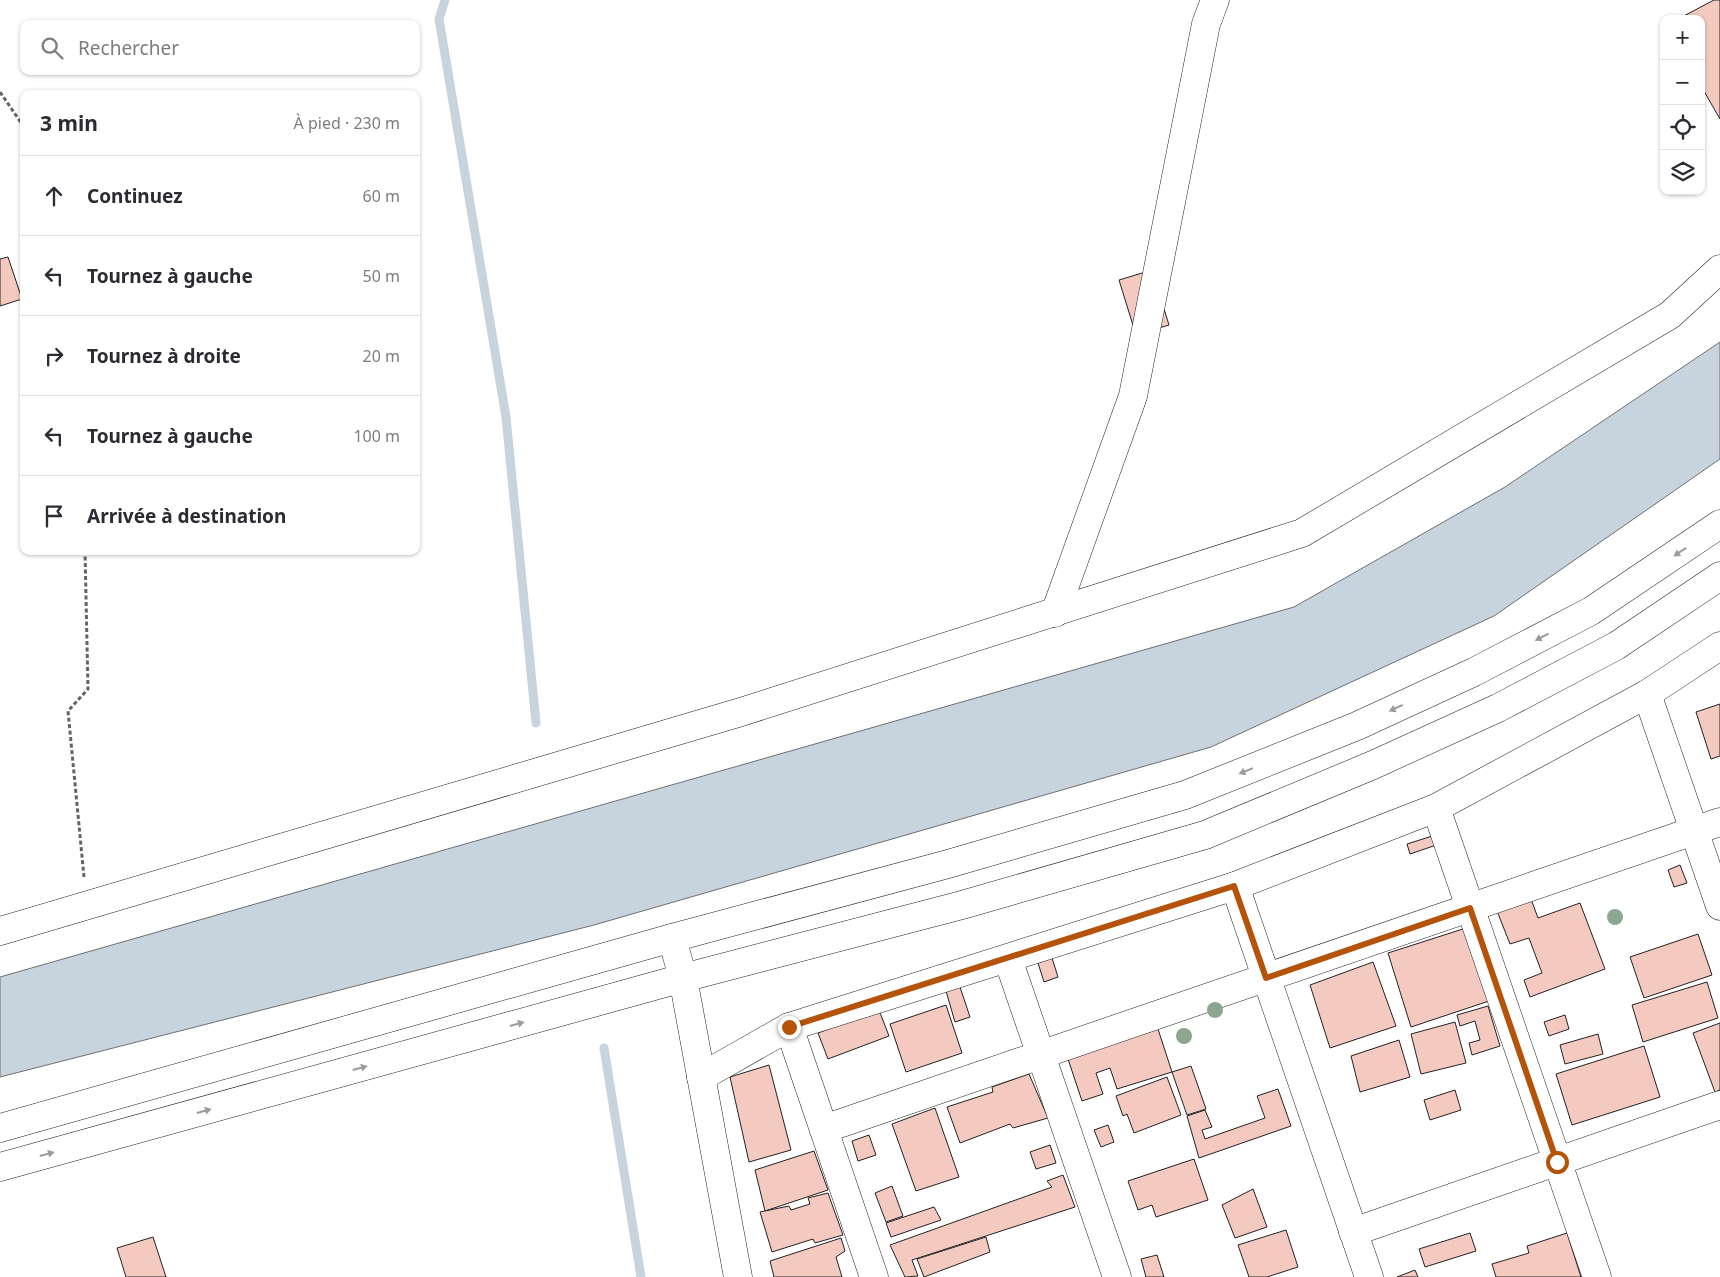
<!DOCTYPE html>
<html lang="fr">
<meta charset="utf-8">
<style>
:root{--surface:#fff;--page:#f7f7f7;--text:#2b2b33;--muted:#7c7c81;--line:#e1e1e2}
body{margin:0;font-family:"Noto Sans",sans-serif;background:var(--page);color:var(--text)}
.controls{position:absolute;right:15px;top:15px;display:grid;overflow:hidden;border-radius:10px;box-shadow:0 1px 4px #0004}
.controls button{width:45px;height:45px;display:grid;place-items:center;padding:0;border:0;border-bottom:1px solid var(--line);background:var(--surface);color:var(--text);font:25px sans-serif}
.stop{position:absolute;width:15px;height:15px;margin:-11px;border:4px solid #b45309;border-radius:50%;background:#fff}
.stop.end{background:#b45309;border-color:#fff;box-shadow:0 1px 5px #0008}
.list{margin:0;padding:0;list-style:none}
h2{display:flex;justify-content:space-between;align-items:center;height:65px;margin:0;padding:0 20px;font-size:21px}
h2 small{font-size:16px;font-weight:400;color:var(--muted)}
.list li{display:grid;grid-template-columns:32px 1fr auto;gap:15px;align-items:center;box-sizing:border-box;height:80px;padding:0 20px;border-top:1px solid var(--line)}
.list b{display:block;font-size:19px;white-space:nowrap}
.list em{font-size:16px;font-style:normal;color:var(--muted)}
.icon{flex:none;width:28px;height:28px;fill:none;stroke:currentColor;stroke-width:2;stroke-linecap:round;stroke-linejoin:round}
.map{position:relative;flex:none;width:1720px;height:1277px;overflow:hidden}
.search{position:absolute;background:var(--surface);box-shadow:0 1px 4px #0004;left:20px;top:20px;width:400px;height:55px;display:flex;align-items:center;gap:12px;box-sizing:border-box;padding:0 18px;border-radius:10px;color:var(--muted);font-size:19px}
.panel{position:absolute;background:var(--surface);box-shadow:0 1px 4px #0004;left:20px;top:90px;width:400px;height:465px;border-radius:10px}
.map>svg:first-child{display:block}
.water{fill:#c7d3dd;stroke:#6f6f6f}
.lines{fill:none;stroke-linecap:round;stroke-linejoin:round}
.stream{stroke:#c7d3dd;stroke-width:9}
.building{fill:#f3c9c0;stroke:#222}
.minor-casing{stroke:#222;stroke-width:29}
.major-casing{stroke:#222;stroke-width:29}
.path{stroke:#646464;stroke-width:3;stroke-dasharray:4 2.5;stroke-linecap:butt}
.minor{stroke:#fff;stroke-width:28}
.major{stroke:#fff;stroke-width:28}
.tree{fill:#8da692}
.oneway{fill:#9c9c9c}
.route{stroke:#b45309;stroke-width:6}
</style>
<div class="map">
<svg width="1720" height="1277" viewBox="0 0 1720 1277">
<rect width="100%" height="100%" fill="#fff"/>
<path class="water" d="M 1720,342 L 1720,459 L 1494,616 L 1211,747 L 594,925 L 0,1077 L 0,977 L 1294,607 L 1505,487 Z"/>
<g class="lines">
<g class="stream">
<path d="M 445,0 L 439,19 L 506,417 L 536,723"/>
<path d="M 604,1048 L 641,1277"/>
</g>
</g>
<g class="building">
<path d="M 1714,0 L 1720,0 L 1720,119 L 1701,86 L 1701,19 L 1678,19 Z"/>
<path d="M 8,257 L 22,299 L 0,306 L 0,259 Z"/>
<path d="M 1152,270 L 1169,325 L 1136,335 L 1119,280 Z"/>
<path d="M 1720,704 L 1720,756 L 1711,759 L 1696,712 Z"/>
<path d="M 1448,831 L 1451,840 L 1410,854 L 1407,844 Z"/>
<path d="M 1680,865 L 1687,883 L 1674,887 L 1668,870 Z"/>
<path d="M 1531,899 L 1538,918 L 1580,903 L 1605,969 L 1530,997 L 1524,980 L 1542,973 L 1529,938 L 1510,944 L 1497,911 Z"/>
<path d="M 1466,928 L 1489,1001 L 1411,1027 L 1388,953 Z"/>
<path d="M 1698,934 L 1712,975 L 1644,998 L 1630,957 Z"/>
<path d="M 1052,958 L 1058,977 L 1044,982 L 1038,963 Z"/>
<path d="M 1373,962 L 1396,1026 L 1330,1048 L 1310,985 Z"/>
<path d="M 1707,982 L 1718,1018 L 1643,1042 L 1632,1005 Z"/>
<path d="M 960,987 L 970,1017 L 955,1022 L 946,991 Z"/>
<path d="M 946,1005 L 962,1053 L 906,1072 L 890,1024 Z"/>
<path d="M 1488,1006 L 1500,1046 L 1472,1055 L 1469,1043 L 1480,1040 L 1475,1021 L 1460,1026 L 1457,1015 Z"/>
<path d="M 879,1010 L 889,1036 L 828,1059 L 818,1033 Z"/>
<path d="M 1565,1015 L 1569,1029 L 1549,1036 L 1544,1022 Z"/>
<path d="M 1455,1022 L 1466,1063 L 1421,1074 L 1411,1034 Z"/>
<path d="M 1720,1023 L 1720,1090 L 1715,1092 L 1693,1033 Z"/>
<path d="M 1157,1026 L 1172,1072 L 1117,1089 L 1110,1068 L 1096,1073 L 1103,1094 L 1082,1101 L 1067,1056 Z"/>
<path d="M 1598,1034 L 1603,1054 L 1565,1064 L 1560,1045 Z"/>
<path d="M 1399,1040 L 1410,1077 L 1360,1092 L 1351,1056 Z"/>
<path d="M 1644,1046 L 1660,1097 L 1572,1125 L 1556,1074 Z"/>
<path d="M 769,1065 L 791,1150 L 749,1162 L 730,1077 Z"/>
<path d="M 1191,1066 L 1206,1109 L 1187,1115 L 1172,1072 Z"/>
<path d="M 1029,1074 L 1048,1118 L 1013,1128 L 1010,1124 L 960,1143 L 947,1107 L 993,1092 L 992,1087 Z"/>
<path d="M 1167,1077 L 1181,1115 L 1134,1133 L 1127,1114 L 1123,1116 L 1116,1096 Z"/>
<path d="M 1278,1089 L 1291,1126 L 1199,1158 L 1187,1116 L 1205,1110 L 1212,1127 L 1202,1130 L 1205,1139 L 1265,1118 L 1257,1096 Z"/>
<path d="M 1455,1090 L 1461,1110 L 1430,1120 L 1424,1100 Z"/>
<path d="M 935,1108 L 959,1177 L 916,1191 L 892,1124 Z"/>
<path d="M 1108,1125 L 1114,1142 L 1101,1147 L 1094,1130 Z"/>
<path d="M 869,1135 L 876,1155 L 858,1161 L 852,1141 Z"/>
<path d="M 1050,1145 L 1056,1163 L 1036,1169 L 1030,1152 Z"/>
<path d="M 814,1151 L 828,1190 L 765,1211 L 755,1170 Z"/>
<path d="M 1194,1159 L 1208,1200 L 1156,1217 L 1152,1205 L 1138,1210 L 1128,1181 Z"/>
<path d="M 1063,1175 L 1075,1207 L 912,1260 L 918,1276 L 905,1277 L 890,1245 L 1052,1187 L 1047,1181 Z"/>
<path d="M 892,1186 L 903,1216 L 886,1222 L 875,1193 Z"/>
<path d="M 1253,1189 L 1267,1227 L 1235,1238 L 1222,1205 Z"/>
<path d="M 828,1193 L 843,1235 L 815,1243 L 813,1239 L 772,1252 L 760,1212 L 789,1206 L 791,1210 L 810,1204 L 808,1198 Z"/>
<path d="M 934,1207 L 941,1220 L 891,1237 L 886,1223 Z"/>
<path d="M 1286,1230 L 1298,1267 L 1267,1277 L 1249,1277 L 1238,1245 Z"/>
<path d="M 1470,1233 L 1476,1251 L 1425,1267 L 1419,1249 Z"/>
<path d="M 1567,1233 L 1581,1277 L 1496,1277 L 1492,1264 L 1529,1253 L 1527,1246 Z"/>
<path d="M 153,1237 L 166,1277 L 126,1277 L 117,1248 Z"/>
<path d="M 986,1237 L 990,1252 L 924,1277 L 917,1259 Z"/>
<path d="M 841,1238 L 845,1251 L 836,1257 L 842,1277 L 774,1277 L 770,1261 Z"/>
<path d="M 1157,1255 L 1164,1277 L 1146,1277 L 1141,1259 Z"/>
<path d="M 1415,1270 L 1418,1277 L 1397,1277 Z"/>
</g>
<g class="lines">
<defs>
<g id="minor">
<path d="M 1055,613 L 1133,396 L 1206,24 L 1215,0"/>
<path d="M 1647,694 L 1720,906"/>
<path d="M 1436,808 L 1597,1277"/>
<path d="M 1235,886 L 1369,1277"/>
<path d="M 0,931 L 741,712 L 1302,533 L 1670,315 L 1720,269"/>
<path d="M 672,938 L 683,978 L 738,1277"/>
<path d="M 1008,959 L 1117,1277"/>
<path d="M 789,1027 L 874,1277"/>
<path d="M 701,1077 L 789,1027 L 1235,886 L 1436,808 L 1647,694 L 1720,646"/>
<path d="M 824,1129 L 1720,822"/>
<path d="M 1353,1232 L 1720,1105"/>
</g>
<g id="major">
<path d="M 0,1128 L 672,938 L 948,864 L 1185,795 L 1357,726 L 1474,672 L 1591,611 L 1720,524"/>
<path d="M 0,1167 L 683,978 L 962,905 L 1205,835 L 1373,765 L 1498,708 L 1616,646 L 1720,576"/>
</g>
</defs>
<use href="#minor" class="minor-casing"/>
<use href="#major" class="major-casing"/>
<g class="path">
<path d="M 0,92 L 24,127"/>
<path d="M 84,877 L 68,711 L 88,689 L 85,551"/>
</g>
<use href="#minor" class="minor"/>
<use href="#major" class="major"/>
</g>
<g class="tree">
<circle cx="1615" cy="917" r="8"/>
<circle cx="1215" cy="1010" r="8"/>
<circle cx="1184" cy="1036" r="8"/>
</g>
<defs><path id="oneway-solid" d="M-6-.8H1V-3.2L6.5 0L1 3.2V.8H-6Z" transform="scale(1.25)"/></defs>
<g class="oneway">
<use href="#oneway-solid" transform="translate(1680 552) rotate(146)"/>
<use href="#oneway-solid" transform="translate(1542 637) rotate(153)"/>
<use href="#oneway-solid" transform="translate(1396 708) rotate(155)"/>
<use href="#oneway-solid" transform="translate(1246 771) rotate(158)"/>
<use href="#oneway-solid" transform="translate(517 1024) rotate(-15)"/>
<use href="#oneway-solid" transform="translate(360 1068) rotate(-15)"/>
<use href="#oneway-solid" transform="translate(204 1111) rotate(-15)"/>
<use href="#oneway-solid" transform="translate(47 1154) rotate(-15)"/>
</g>
<g class="lines">
<path class="route" d="M 789,1027 L 1234,886 L 1266,978 L 1470,908 L 1557,1162"/>
</g>
</svg>
<div class="controls">
<button>+</button>
<button>−</button>
<button><svg class="icon" aria-label="locate" viewBox="0 0 24 24"><circle cx="12" cy="12" r="6"/><path d="M12 2v4M12 18v4M2 12h4M18 12h4"/></svg></button>
<button><svg class="icon" aria-label="layers" viewBox="0 0 24 24"><path d="M12 4l9 5-9 5-9-5zM3 14l9 5 9-5"/></svg></button>
</div>
<div class="stop" style="left:1557px;top:1162px"></div>
<div class="stop end" style="left:789px;top:1027px"></div>
<div class="search"><svg class="icon" aria-label="search" viewBox="0 0 24 24"><circle cx="10" cy="10" r="6"/><path d="M15 15l6 6"/></svg>Rechercher</div>
<section class="panel">
<h2>3 min<small>À pied · 230 m</small></h2>
<ul class="list">
<li><svg class="icon" aria-label="ahead" viewBox="0 0 24 24"><path d="M12 20V5M6 11l6-6 6 6"/></svg><div><b>Continuez</b></div><em>60 m</em></li>
<li><svg class="icon" aria-label="left" viewBox="0 0 24 24"><path d="M17 20v-9H6M10 6l-5 5 5 5"/></svg><div><b>Tournez à gauche</b></div><em>50 m</em></li>
<li><svg class="icon" aria-label="right" viewBox="0 0 24 24"><path d="M7 20v-9h11M14 6l5 5-5 5"/></svg><div><b>Tournez à droite</b></div><em>20 m</em></li>
<li><svg class="icon" aria-label="left" viewBox="0 0 24 24"><path d="M17 20v-9H6M10 6l-5 5 5 5"/></svg><div><b>Tournez à gauche</b></div><em>100 m</em></li>
<li><svg class="icon" aria-label="arrive" viewBox="0 0 24 24"><path d="M6 21V4h12l-3 4 3 4H6"/></svg><div><b>Arrivée à destination</b></div></li>
</ul>
</section>
</div>
